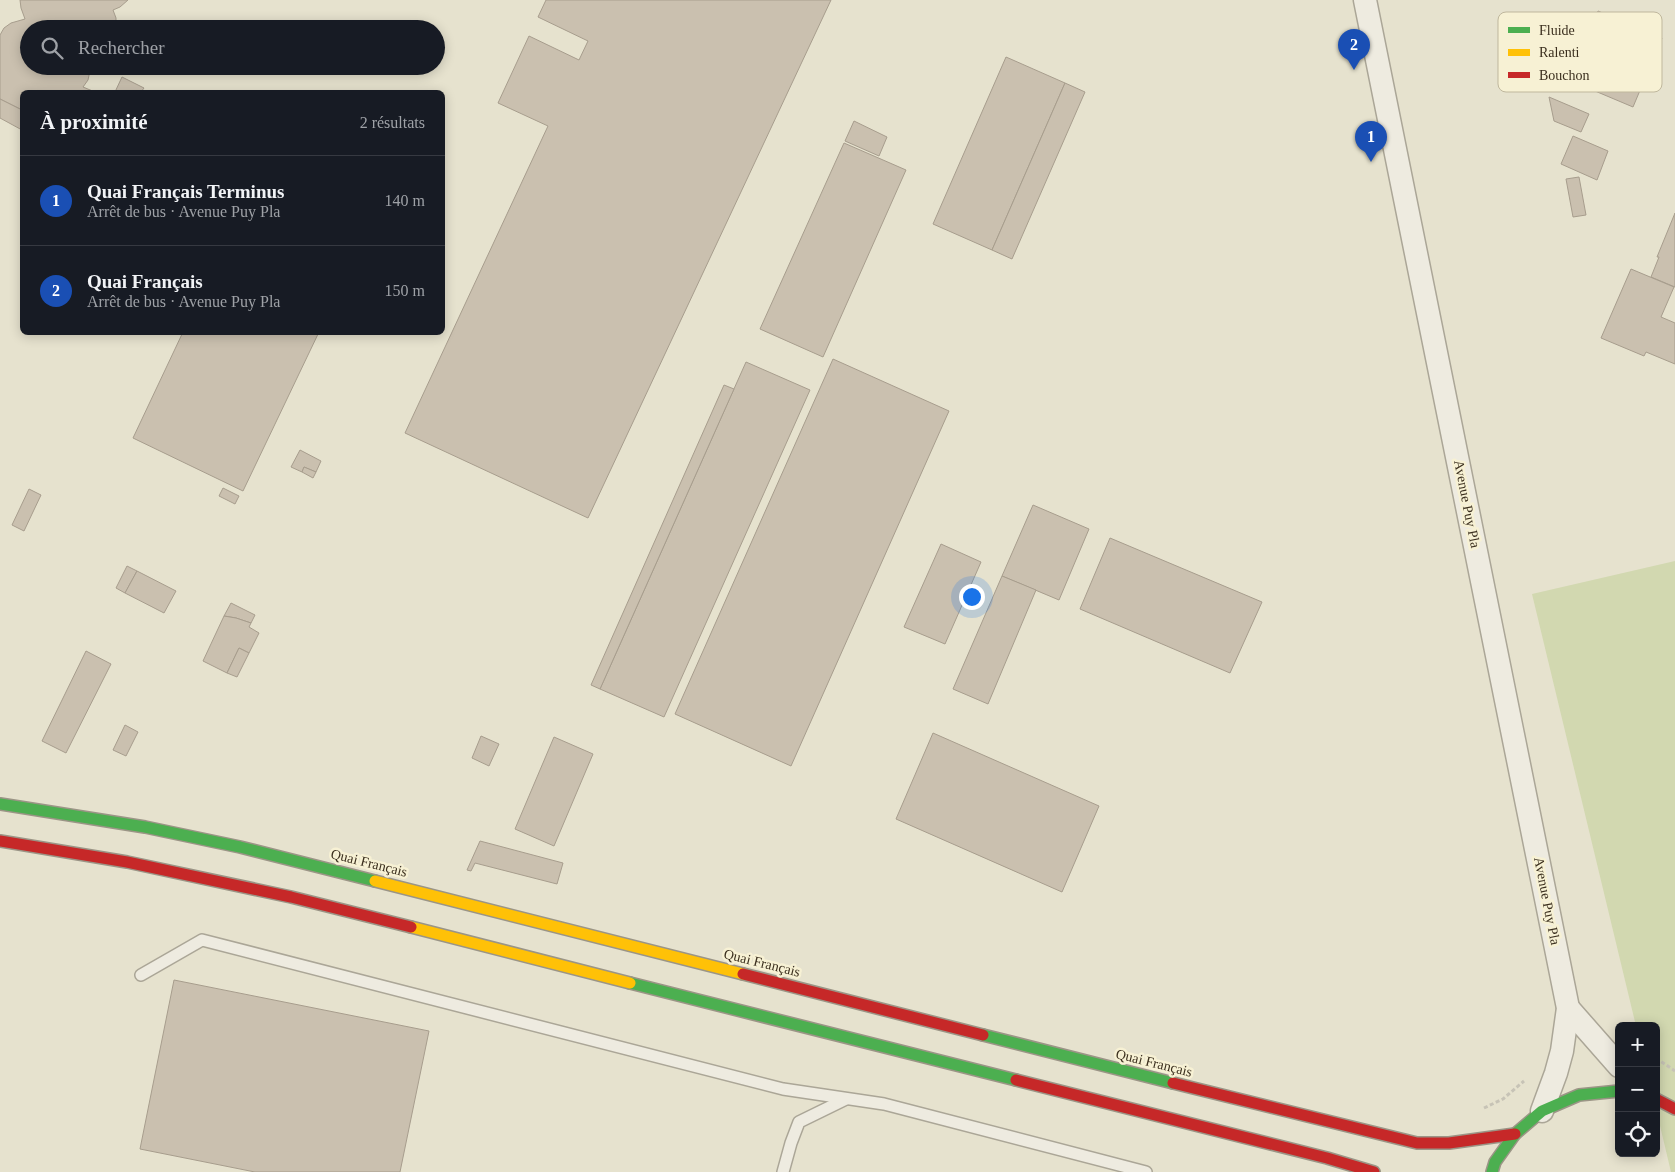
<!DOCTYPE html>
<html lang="fr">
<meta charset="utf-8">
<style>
:root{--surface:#171b24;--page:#242831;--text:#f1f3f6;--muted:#9ea1a6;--line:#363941;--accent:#d93025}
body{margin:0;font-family:"Times New Roman",serif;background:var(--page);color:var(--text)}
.controls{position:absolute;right:15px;bottom:15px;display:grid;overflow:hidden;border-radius:8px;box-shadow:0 2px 12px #0003}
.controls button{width:45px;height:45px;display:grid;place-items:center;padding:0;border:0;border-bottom:1px solid var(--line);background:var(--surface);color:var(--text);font:25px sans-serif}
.you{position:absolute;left:971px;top:596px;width:18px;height:18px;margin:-12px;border:4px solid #fff;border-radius:50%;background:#1a73e8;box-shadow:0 0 0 8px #1a73e833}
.badge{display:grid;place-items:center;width:32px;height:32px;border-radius:50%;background:var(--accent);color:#fff;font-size:16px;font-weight:700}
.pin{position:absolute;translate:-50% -41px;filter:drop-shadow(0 1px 2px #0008)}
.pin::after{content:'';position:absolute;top:26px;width:18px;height:15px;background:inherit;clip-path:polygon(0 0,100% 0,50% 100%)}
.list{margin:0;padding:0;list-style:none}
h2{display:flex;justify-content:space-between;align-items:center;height:65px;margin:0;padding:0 20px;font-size:21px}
h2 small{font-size:16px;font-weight:400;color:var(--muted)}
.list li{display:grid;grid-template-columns:32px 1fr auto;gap:15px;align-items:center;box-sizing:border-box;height:90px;padding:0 20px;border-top:1px solid var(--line)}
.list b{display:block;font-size:19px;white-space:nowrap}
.list p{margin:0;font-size:16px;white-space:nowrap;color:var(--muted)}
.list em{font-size:16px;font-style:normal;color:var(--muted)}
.icon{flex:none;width:28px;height:28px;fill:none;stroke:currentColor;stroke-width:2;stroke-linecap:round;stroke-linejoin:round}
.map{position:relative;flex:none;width:1675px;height:1172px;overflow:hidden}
.search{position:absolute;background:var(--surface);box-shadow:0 2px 12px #0003;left:20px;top:20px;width:425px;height:55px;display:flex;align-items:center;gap:12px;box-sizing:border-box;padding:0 18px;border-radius:28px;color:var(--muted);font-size:19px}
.panel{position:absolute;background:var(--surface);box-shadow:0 2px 12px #0003;left:20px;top:90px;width:425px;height:245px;border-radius:8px}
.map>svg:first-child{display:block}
.green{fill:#d2d8b0}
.building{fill:#cac0af;stroke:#a79d8d}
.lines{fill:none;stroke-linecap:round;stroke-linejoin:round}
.lane-casing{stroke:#aba697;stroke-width:14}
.street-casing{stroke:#aba697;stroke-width:25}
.fast-casing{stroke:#9b9586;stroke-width:14}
.slow-casing{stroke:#9b9586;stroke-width:14}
.jam-casing{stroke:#9b9586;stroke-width:14}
.path{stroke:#c7c3b6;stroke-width:3;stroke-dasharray:4 2.5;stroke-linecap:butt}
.lane{stroke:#eeebe0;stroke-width:11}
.street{stroke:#eeebe0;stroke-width:22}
.fast{stroke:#4caf50;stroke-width:11}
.slow{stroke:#ffc107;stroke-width:11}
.jam{stroke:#c62828;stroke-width:11}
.labels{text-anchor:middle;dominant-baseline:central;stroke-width:5;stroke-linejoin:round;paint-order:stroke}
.street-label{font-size:14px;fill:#3b2f1e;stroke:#f7f1d4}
.key{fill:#f7f1d4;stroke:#bfb79d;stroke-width:1}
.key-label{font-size:14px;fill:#3b2f1e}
</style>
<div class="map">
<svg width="1675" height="1172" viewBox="0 0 1675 1172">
<rect width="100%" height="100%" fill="#e6e2ce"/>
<path class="green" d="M 1675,561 L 1675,1172 L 1671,1172 L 1656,1109 L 1656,1026 L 1636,1026 L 1532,594 Z"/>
<g class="building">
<path d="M 20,0 L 128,0 L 120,7 L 113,10 L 116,18 L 116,29 L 29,29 L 29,66 L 91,66 L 88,80 L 83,87 L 95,92 L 22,92 L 22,110 L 0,99 L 0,35 L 4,28 L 11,23 L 25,19 L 21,8 Z"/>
<path d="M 546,0 L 831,0 L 588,518 L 405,433 L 548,126 L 498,103 L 529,36 L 579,60 L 588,41 L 538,17 Z"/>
<path d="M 1598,11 L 1662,38 L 1633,107 L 1569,80 Z"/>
<path d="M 1006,57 L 1065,83 L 992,250 L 933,224 Z"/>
<path d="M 122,77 L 144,88 L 141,92 L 115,92 Z"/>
<path d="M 1065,83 L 1085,92 L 1012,259 L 992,250 Z"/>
<path d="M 1549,97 L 1589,114 L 1581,132 L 1554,121 Z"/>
<path d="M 0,99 L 22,110 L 22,130 L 0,118 Z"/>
<path d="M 854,121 L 887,137 L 879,156 L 845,141 Z"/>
<path d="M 1573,136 L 1608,151 L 1597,180 L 1561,164 Z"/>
<path d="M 844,143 L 906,170 L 823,357 L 760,329 Z"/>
<path d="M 1579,177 L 1586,215 L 1573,217 L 1566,179 Z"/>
<path d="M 1675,213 L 1675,287 L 1651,277 L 1659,257 L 1657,257 Z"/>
<path d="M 1631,269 L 1674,287 L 1661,317 L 1675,323 L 1675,364 L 1646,352 L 1644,356 L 1601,338 Z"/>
<path d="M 183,332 L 319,332 L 243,491 L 133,438 Z"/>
<path d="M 833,359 L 949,411 L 791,766 L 675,714 Z"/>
<path d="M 746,362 L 810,390 L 664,717 L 600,689 Z"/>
<path d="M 724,385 L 734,389 L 600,689 L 591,685 Z"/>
<path d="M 300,450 L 321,461 L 316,472 L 304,467 L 302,472 L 291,467 Z"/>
<path d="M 304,467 L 316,472 L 313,478 L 302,472 Z"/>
<path d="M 223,488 L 239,496 L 235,504 L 219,496 Z"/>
<path d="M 29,489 L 41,495 L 24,531 L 12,525 Z"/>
<path d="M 1033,505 L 1089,529 L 1059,600 L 1002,576 Z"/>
<path d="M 1110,538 L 1262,602 L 1230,673 L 1080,609 Z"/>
<path d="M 941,544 L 981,562 L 945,644 L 904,627 Z"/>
<path d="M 127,566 L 137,571 L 125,593 L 116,588 Z"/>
<path d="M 137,571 L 176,591 L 164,613 L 125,593 Z"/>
<path d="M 1002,576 L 1036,590 L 988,704 L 953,689 Z"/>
<path d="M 231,603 L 255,615 L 251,623 L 236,618 L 224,616 Z"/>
<path d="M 224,616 L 236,618 L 251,623 L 249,627 L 259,633 L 249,653 L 239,648 L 227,673 L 203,661 Z"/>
<path d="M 239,648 L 249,653 L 237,677 L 227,673 Z"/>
<path d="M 86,651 L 111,664 L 66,753 L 42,741 Z"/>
<path d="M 125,725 L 138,732 L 126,756 L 113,750 Z"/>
<path d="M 933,733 L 1099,806 L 1062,892 L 896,819 Z"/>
<path d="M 481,736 L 499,744 L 489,766 L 472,758 Z"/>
<path d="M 554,737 L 593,754 L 554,846 L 515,829 Z"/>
<path d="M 480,841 L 563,863 L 557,884 L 475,863 L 471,871 L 467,870 Z"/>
<path d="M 174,980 L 429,1031 L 400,1172 L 255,1172 L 140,1149 Z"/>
</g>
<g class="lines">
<defs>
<g id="lane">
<path d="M 141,975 L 202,940 L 783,1089 L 884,1104 L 1146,1172"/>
<path d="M 783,1172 L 791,1143 L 799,1122 L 846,1099"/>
</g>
<g id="street">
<path d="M 1365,0 L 1568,1008 L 1562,1051 L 1556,1073 L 1542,1111"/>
<path d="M 1568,1008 L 1619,1066"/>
</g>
<g id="fast">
<path d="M 0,804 L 145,827 L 240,847 L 375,881"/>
<path d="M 630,983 L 1016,1080"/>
<path d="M 983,1035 L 1173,1083"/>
<path d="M 1492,1172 L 1495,1162 L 1515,1134 L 1542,1111 L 1579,1095 L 1619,1091"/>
</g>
<g id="slow">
<path d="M 375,881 L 743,974"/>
<path d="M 411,927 L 630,983"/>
</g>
<g id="jam">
<path d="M 0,841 L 127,862 L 291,897 L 411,927"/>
<path d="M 743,974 L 983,1035"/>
<path d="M 1016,1080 L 1327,1158 L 1374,1172"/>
<path d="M 1173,1083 L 1417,1143 L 1449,1143 L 1515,1134"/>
<path d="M 1656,1099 L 1675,1109"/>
</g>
</defs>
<use href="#lane" class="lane-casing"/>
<use href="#street" class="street-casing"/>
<use href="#fast" class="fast-casing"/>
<use href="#slow" class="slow-casing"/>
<use href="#jam" class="jam-casing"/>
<g class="path">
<path d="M 1656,1058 L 1675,1071"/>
<path d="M 1484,1108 L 1503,1099 L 1524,1081"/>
</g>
<use href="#lane" class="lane"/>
<use href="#street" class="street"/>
<use href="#fast" class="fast"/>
<use href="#slow" class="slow"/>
<use href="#jam" class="jam"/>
</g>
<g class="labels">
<g class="street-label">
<text transform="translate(1467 504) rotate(79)">Avenue Puy Pla</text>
<text transform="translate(369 863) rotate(14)">Quai Français</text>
<text transform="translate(1547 901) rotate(79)">Avenue Puy Pla</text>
<text transform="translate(762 963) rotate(14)">Quai Français</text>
<text transform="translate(1154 1063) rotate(14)">Quai Français</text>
</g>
</g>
<rect x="1498" y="12" width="164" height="80" rx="8" class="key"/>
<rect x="1508" y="27" width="22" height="6" fill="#4caf50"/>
<rect x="1508" y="49" width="22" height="7" fill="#ffc107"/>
<rect x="1508" y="72" width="22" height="6" fill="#c62828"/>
<g class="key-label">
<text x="1539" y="35">Fluide</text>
<text x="1539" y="57">Ralenti</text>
<text x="1539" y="80">Bouchon</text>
</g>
</svg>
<div class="controls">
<button>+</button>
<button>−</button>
<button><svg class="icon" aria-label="locate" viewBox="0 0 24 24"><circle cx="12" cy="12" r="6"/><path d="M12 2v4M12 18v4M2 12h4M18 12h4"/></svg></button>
</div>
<div class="you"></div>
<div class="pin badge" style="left:1371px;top:162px;background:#1a4fb4">1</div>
<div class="pin badge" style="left:1354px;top:70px;background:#1a4fb4">2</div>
<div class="search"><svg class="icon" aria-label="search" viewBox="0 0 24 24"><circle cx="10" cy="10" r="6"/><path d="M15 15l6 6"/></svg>Rechercher</div>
<section class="panel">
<h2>À proximité<small>2 résultats</small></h2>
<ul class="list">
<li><span class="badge" style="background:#1a4fb4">1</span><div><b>Quai Français Terminus</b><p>Arrêt de bus · Avenue Puy Pla</p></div><em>140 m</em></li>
<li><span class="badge" style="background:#1a4fb4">2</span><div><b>Quai Français</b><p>Arrêt de bus · Avenue Puy Pla</p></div><em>150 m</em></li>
</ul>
</section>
</div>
